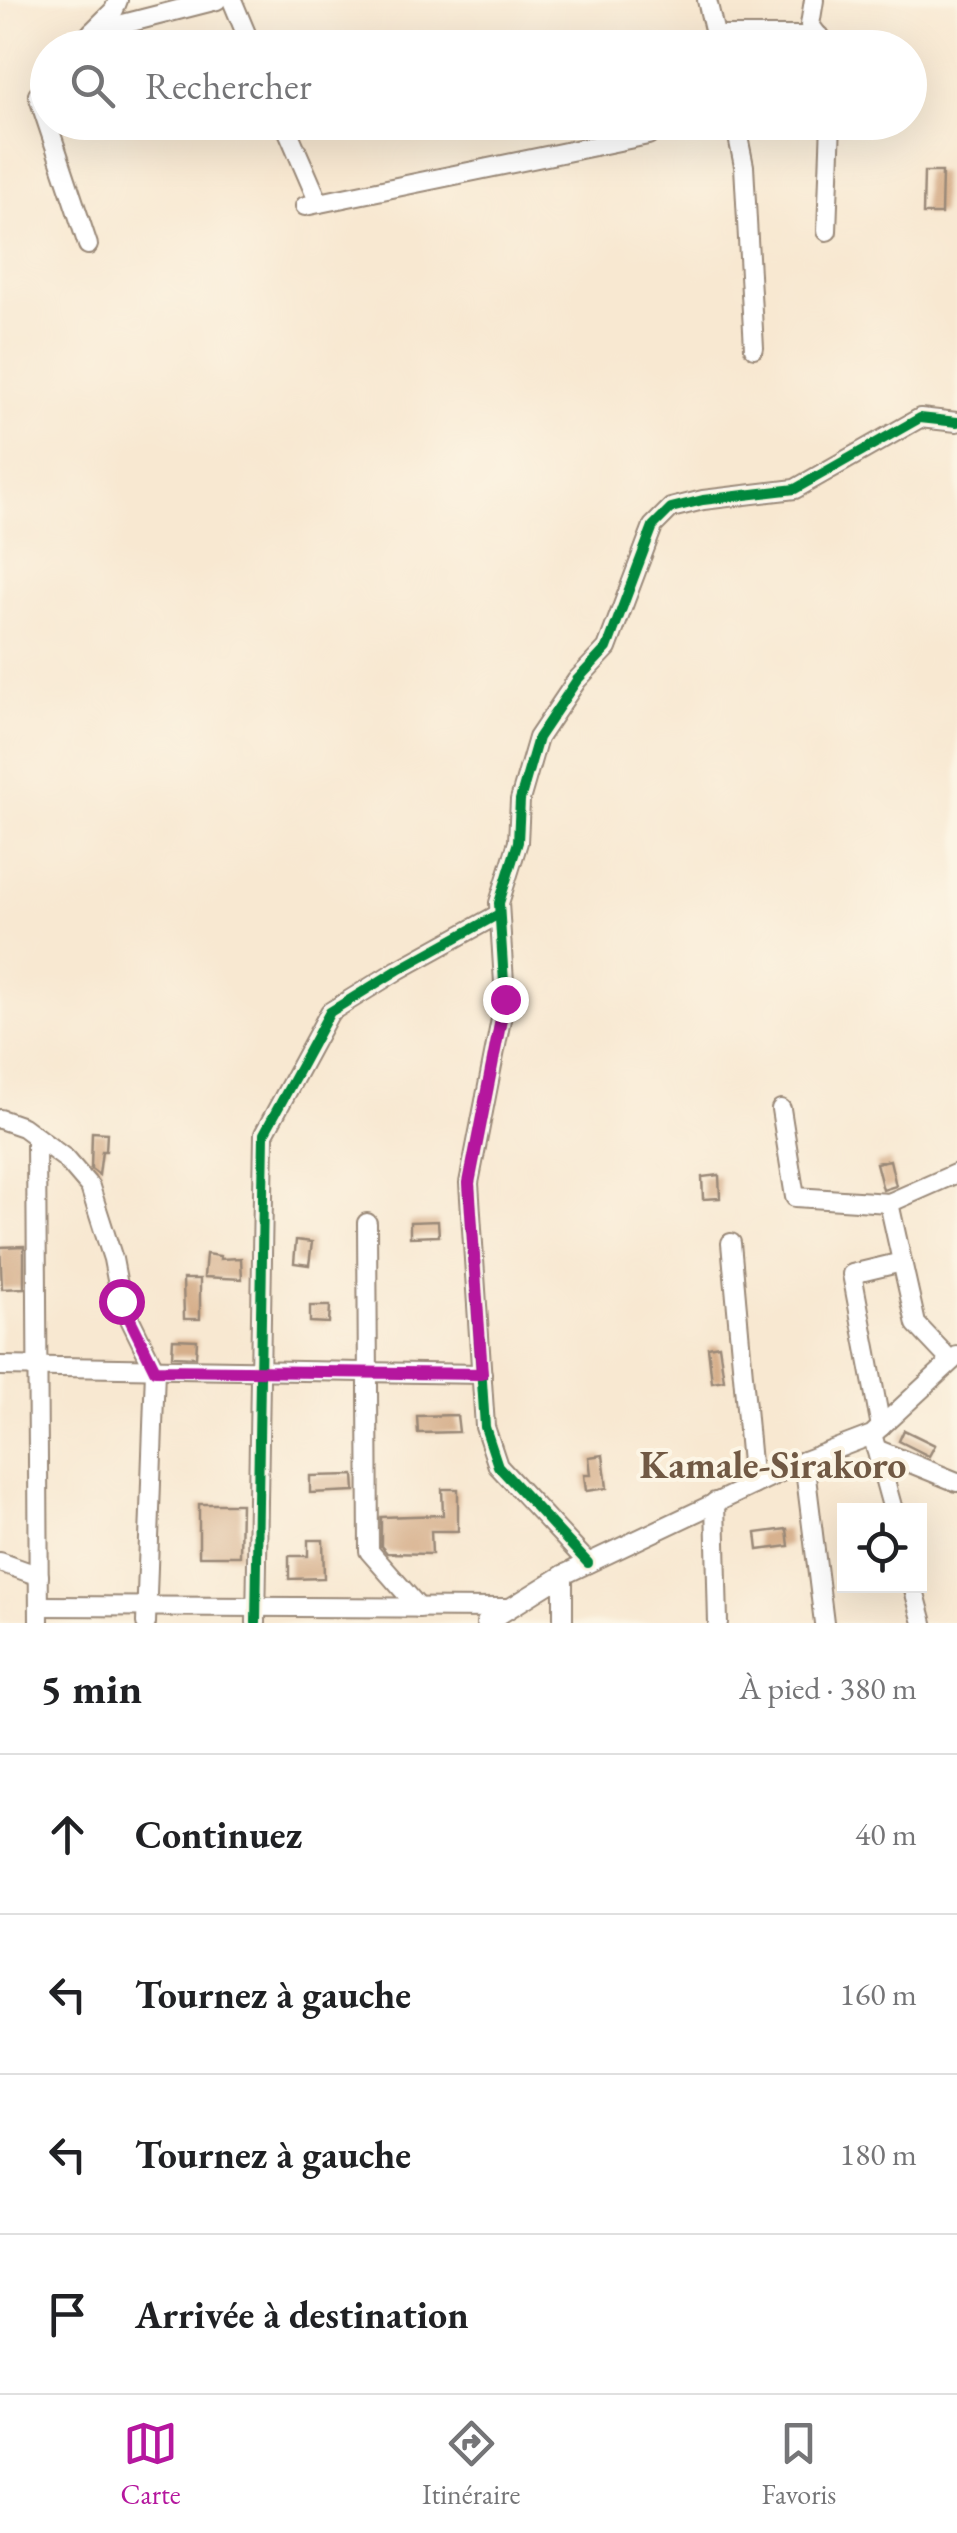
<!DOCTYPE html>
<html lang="fr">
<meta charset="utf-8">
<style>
:root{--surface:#fff;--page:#f2f2f2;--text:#202124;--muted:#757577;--line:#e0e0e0;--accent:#b5179e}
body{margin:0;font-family:"EB Garamond",serif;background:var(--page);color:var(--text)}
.controls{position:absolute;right:30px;bottom:30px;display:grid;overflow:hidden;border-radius:0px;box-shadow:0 10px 40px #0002}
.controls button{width:90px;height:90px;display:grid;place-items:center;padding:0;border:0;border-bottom:2px solid var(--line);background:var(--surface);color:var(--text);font:50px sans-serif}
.stop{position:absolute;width:30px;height:30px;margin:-22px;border:8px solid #b5179e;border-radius:50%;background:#fff}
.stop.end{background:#b5179e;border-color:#fff;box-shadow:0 2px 10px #0008}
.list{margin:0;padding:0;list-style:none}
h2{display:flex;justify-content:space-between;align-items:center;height:130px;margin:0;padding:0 40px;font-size:42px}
h2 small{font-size:32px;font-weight:400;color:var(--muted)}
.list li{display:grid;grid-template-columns:65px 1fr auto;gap:30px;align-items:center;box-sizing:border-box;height:160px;padding:0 40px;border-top:2px solid var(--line)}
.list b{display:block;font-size:38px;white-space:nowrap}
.list em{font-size:32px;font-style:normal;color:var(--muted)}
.icon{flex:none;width:55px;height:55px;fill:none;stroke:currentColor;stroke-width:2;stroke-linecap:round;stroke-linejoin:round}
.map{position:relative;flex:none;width:957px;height:1623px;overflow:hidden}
.search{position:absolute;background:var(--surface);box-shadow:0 10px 40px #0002;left:30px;right:30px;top:30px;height:110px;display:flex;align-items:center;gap:25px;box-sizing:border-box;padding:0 35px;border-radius:55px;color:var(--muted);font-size:38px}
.sheet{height:770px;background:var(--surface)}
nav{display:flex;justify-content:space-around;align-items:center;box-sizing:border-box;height:140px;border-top:2px solid var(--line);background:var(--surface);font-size:28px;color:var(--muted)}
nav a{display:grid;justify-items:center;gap:5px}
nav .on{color:var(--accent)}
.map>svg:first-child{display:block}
.building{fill:#d6af8b}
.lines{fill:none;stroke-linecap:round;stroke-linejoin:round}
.minor-casing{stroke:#9a8978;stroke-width:22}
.minor{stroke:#fff;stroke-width:18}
.cycleway-casing{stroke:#fcf5e5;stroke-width:16}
.cycleway{stroke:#00873e;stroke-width:10}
.route{stroke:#b5179e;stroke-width:12}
.labels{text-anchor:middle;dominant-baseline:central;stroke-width:8;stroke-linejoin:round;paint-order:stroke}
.quarter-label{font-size:38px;font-weight:bold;fill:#715944;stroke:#fcf5e5}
</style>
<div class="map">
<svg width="957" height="1623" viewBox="0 0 957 1623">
<rect width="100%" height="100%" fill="#fcf5e5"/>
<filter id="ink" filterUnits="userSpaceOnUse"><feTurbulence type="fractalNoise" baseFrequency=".01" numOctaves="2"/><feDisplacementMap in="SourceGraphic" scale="20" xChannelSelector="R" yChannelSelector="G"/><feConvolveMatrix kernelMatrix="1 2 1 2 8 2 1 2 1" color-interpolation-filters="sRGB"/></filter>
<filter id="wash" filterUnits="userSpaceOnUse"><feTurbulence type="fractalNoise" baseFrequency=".0048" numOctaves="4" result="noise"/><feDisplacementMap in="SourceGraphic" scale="40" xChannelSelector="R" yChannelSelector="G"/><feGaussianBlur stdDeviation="2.25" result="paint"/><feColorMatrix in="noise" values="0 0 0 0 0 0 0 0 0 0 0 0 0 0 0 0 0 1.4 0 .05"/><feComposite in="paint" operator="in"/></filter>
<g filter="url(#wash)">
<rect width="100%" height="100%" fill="#f8e8d1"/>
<g id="blocks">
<g class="building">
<path d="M 924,172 L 942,172 L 941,214 L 923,214 Z"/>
<path d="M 92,1132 L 107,1133 L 106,1151 L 102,1151 L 99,1175 L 91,1169 Z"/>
<path d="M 890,1160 L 896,1186 L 883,1190 L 876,1163 Z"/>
<path d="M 719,1175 L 720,1198 L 703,1199 L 702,1177 Z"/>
<path d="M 438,1221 L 439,1236 L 410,1237 L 410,1222 Z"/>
<path d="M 296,1240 L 312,1242 L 309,1265 L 294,1263 Z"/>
<path d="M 24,1246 L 24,1288 L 2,1289 L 0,1247 Z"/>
<path d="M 206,1254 L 220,1256 L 220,1259 L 241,1258 L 242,1279 L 204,1277 Z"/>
<path d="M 183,1279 L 200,1279 L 200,1319 L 184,1319 Z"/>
<path d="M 310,1306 L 330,1306 L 329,1323 L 310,1322 Z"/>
<path d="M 173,1339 L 197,1340 L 196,1357 L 172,1356 Z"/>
<path d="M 719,1345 L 724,1380 L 712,1382 L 708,1347 Z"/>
<path d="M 457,1415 L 459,1432 L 418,1433 L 417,1416 Z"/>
<path d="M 904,1430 L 935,1445 L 929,1456 L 899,1441 Z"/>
<path d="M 603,1455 L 607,1488 L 586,1491 L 584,1475 L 591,1475 L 589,1457 Z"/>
<path d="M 354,1475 L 355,1491 L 310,1493 L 310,1476 Z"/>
<path d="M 442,1489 L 458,1489 L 458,1531 L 431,1531 L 432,1554 L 387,1553 L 381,1546 L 381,1517 L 443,1515 Z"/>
<path d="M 199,1504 L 241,1504 L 240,1556 L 199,1556 Z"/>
<path d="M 787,1529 L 789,1546 L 758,1550 L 756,1533 Z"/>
<path d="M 308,1540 L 323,1540 L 324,1578 L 289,1579 L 289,1556 L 308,1556 Z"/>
</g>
</g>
</g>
<g filter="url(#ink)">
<use href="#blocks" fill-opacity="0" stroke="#9a8978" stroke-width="2.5"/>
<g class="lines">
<defs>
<g id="minor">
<path d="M 232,0 L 252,48"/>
<path d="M 707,0 L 717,43"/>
<path d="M 814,0 L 810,25 L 827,48"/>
<path d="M 92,32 L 217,0"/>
<path d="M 715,36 L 819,36"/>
<path d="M 76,48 L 114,10 L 118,0"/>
<path d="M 48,83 L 38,95 L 88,245"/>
<path d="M 284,122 L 319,203"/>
<path d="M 735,122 L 744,166 L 754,348"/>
<path d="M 305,206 L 648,135 L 667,122"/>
<path d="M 827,231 L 831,122"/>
<path d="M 781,1109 L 795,1197 L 889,1203 L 957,1173"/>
<path d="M 0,1119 L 23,1127 L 66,1159 L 90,1187 L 113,1259 L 121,1301 L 155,1370 L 146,1623"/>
<path d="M 36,1137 L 39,1623"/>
<path d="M 889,1203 L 916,1324 L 951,1361"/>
<path d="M 367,1223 L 369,1551 L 419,1608"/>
<path d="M 731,1243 L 753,1485"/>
<path d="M 0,1366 L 482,1374"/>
<path d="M 881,1427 L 852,1274 L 902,1262"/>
<path d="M 874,1441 L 893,1510"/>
<path d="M 876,1449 L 957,1482"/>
<path d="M 804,1461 L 824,1623"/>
<path d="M 715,1502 L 718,1623"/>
<path d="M 0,1562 L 39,1576"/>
<path d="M 588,1563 L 498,1466 L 485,1427 L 469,1183 L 505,999 L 499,903 L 518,842 L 520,800 L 538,738 L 577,680 L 607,648 L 653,526 L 671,508 L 703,500 L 795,489 L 920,418 L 957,422"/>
<path d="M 913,1586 L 923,1623"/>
<path d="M 39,1606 L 508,1608"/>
<path d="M 256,1623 L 264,1134 L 330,1012 L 398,970 L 499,914"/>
<path d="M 486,1623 L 563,1575 L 804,1461 L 872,1435 L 957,1356"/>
<path d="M 563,1623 L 563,1575"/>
</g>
</defs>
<use href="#minor" class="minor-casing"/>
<use href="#minor" class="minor"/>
<defs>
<g id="cycleway">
<path d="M 588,1563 L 498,1466 L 485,1427 L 469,1183 L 505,999 L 499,903 L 518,842 L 520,800 L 538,738 L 577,680 L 607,648 L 653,526 L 671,508 L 703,500 L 795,489 L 920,418 L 957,422"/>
<path d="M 256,1623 L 264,1134 L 330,1012 L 398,970 L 499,914"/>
</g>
</defs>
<use href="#cycleway" class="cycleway-casing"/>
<use href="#cycleway" class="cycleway"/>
</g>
</g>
<g class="lines" filter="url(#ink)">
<path class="route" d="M 121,1301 L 155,1370 L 482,1374 L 469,1183 L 505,999"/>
</g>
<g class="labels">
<g class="quarter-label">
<text x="773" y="1464">Kamale-Sirakoro</text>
</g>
</g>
</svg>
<div class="controls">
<button><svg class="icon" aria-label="locate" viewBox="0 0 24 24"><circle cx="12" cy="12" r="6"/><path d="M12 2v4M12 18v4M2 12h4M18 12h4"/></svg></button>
</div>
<div class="stop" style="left:121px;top:1301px"></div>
<div class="stop end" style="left:505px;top:999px"></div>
<div class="search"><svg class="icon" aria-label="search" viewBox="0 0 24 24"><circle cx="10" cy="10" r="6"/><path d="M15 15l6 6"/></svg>Rechercher</div>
</div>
<section class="sheet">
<h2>5 min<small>À pied · 380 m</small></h2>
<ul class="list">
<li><svg class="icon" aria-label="ahead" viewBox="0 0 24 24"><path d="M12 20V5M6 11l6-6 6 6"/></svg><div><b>Continuez</b></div><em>40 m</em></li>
<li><svg class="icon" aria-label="left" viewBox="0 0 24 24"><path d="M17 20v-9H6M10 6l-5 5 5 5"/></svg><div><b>Tournez à gauche</b></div><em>160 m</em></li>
<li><svg class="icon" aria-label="left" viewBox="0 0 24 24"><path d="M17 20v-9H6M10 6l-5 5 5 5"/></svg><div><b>Tournez à gauche</b></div><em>180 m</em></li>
<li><svg class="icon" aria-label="arrive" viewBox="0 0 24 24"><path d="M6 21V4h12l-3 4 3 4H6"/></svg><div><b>Arrivée à destination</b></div></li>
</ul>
</section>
<nav>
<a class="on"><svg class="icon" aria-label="map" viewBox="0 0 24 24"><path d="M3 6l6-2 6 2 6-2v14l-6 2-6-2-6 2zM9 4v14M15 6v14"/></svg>Carte</a>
<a><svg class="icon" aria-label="directions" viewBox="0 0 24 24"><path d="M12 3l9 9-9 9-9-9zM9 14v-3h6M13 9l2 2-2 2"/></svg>Itinéraire</a>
<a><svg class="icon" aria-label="saved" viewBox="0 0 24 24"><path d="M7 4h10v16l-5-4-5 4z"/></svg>Favoris</a>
</nav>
